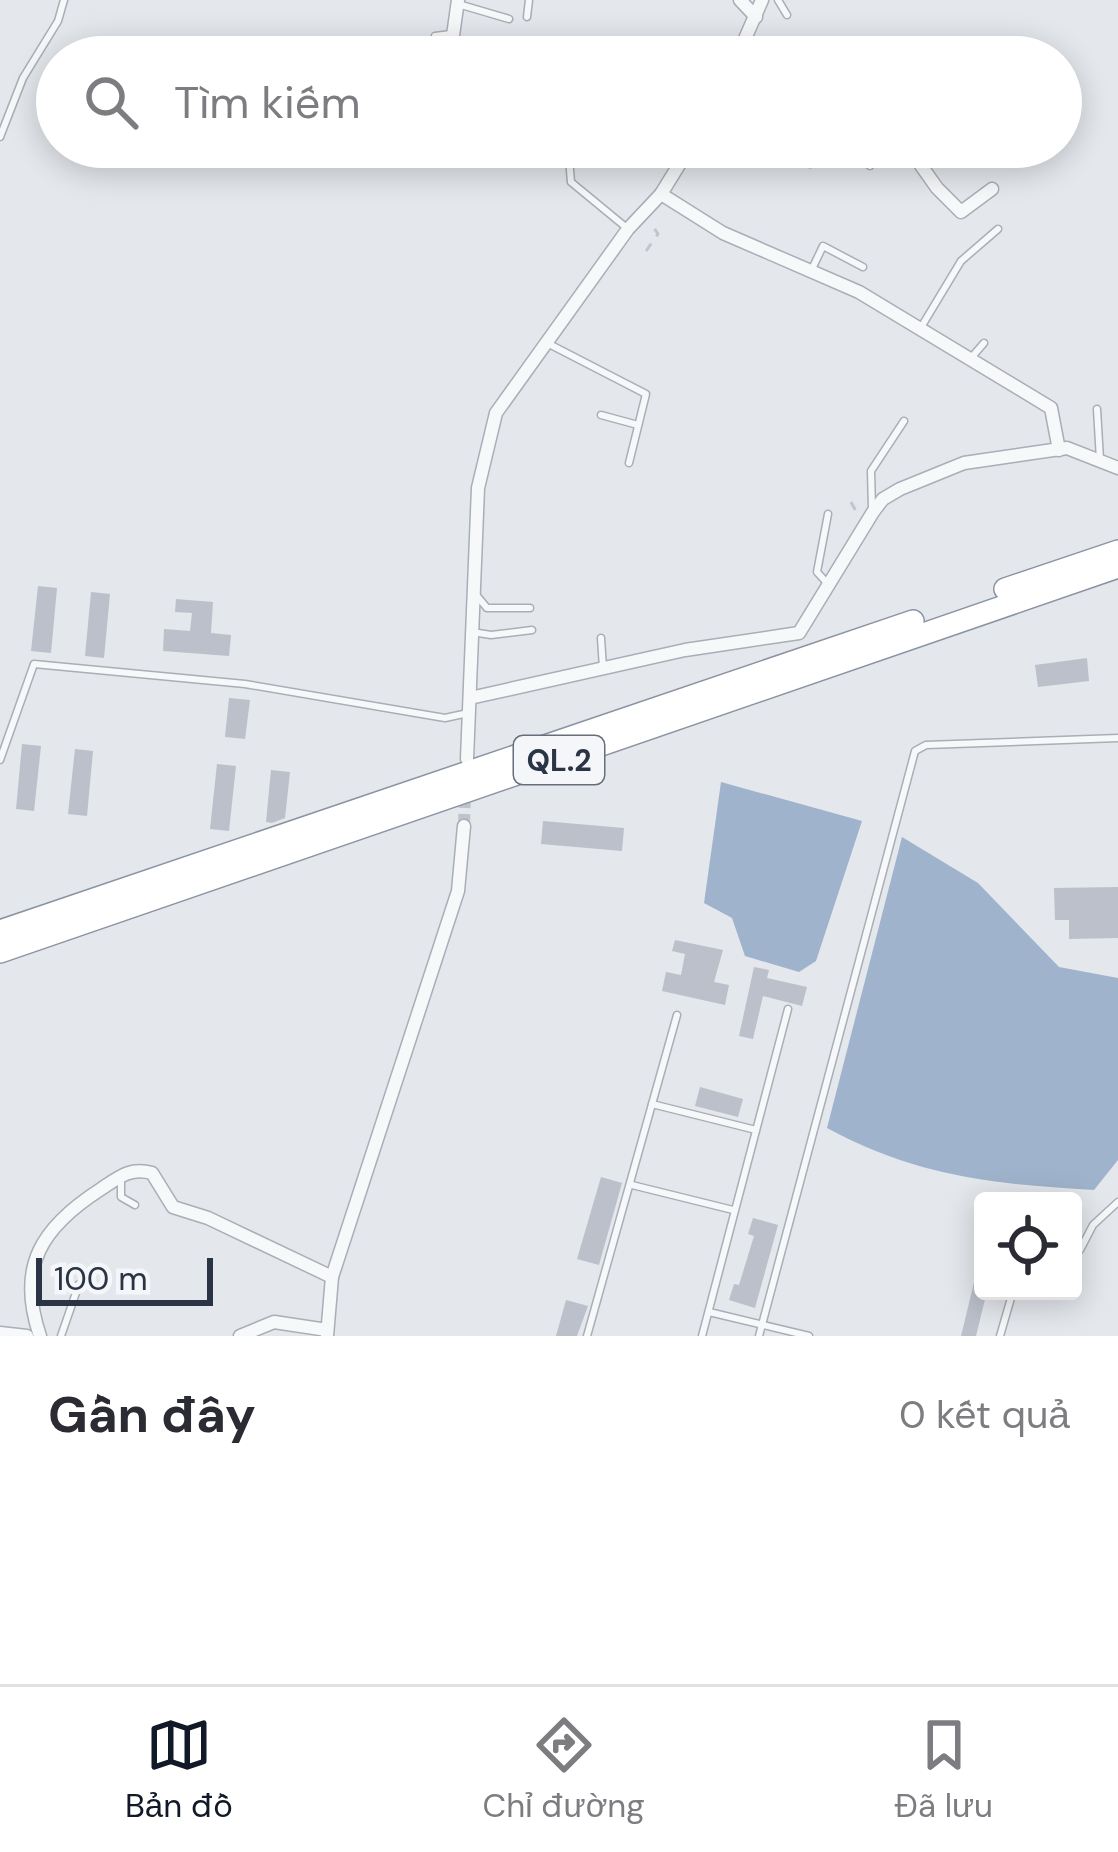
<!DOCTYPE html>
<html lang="vi">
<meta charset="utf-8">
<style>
:root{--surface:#fff;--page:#f7f7f7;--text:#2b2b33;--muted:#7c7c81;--line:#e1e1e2;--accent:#111827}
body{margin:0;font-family:"DM Sans",sans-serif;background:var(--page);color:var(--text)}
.controls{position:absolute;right:36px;bottom:36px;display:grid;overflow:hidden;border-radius:12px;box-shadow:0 6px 30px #0003}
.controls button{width:108px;height:108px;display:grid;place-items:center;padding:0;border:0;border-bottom:3px solid var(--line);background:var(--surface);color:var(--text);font:60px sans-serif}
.scale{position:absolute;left:36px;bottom:30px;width:177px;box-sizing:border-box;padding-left:12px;border:6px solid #2b3445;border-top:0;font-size:33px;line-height:42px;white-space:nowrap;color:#2b3445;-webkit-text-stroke:9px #f4f6f9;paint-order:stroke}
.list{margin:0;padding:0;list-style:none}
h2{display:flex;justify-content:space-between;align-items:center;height:156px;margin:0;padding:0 48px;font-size:51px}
h2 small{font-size:39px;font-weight:400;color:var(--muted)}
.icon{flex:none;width:66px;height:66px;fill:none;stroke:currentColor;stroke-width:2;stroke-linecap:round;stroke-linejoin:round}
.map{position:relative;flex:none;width:1118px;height:1336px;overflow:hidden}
.search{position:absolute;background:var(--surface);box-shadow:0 6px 30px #0003;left:36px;right:36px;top:36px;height:132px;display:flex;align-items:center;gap:30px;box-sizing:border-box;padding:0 42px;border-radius:66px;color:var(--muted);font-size:45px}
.sheet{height:348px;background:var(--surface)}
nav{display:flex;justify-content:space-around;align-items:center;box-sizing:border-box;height:168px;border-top:3px solid var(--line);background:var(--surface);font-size:33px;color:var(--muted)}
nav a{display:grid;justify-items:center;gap:6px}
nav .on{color:var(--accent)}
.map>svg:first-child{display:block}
.water{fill:#9fb4cc}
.building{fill:#bbc0ca}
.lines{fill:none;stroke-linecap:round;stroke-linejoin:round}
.street-tunnel{stroke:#bfc3cb;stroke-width:12;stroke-dasharray:12 6;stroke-linecap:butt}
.lane-casing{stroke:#a9aeb7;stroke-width:9}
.street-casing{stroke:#a9aeb7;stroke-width:15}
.highway-casing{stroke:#8b94a3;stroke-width:24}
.path{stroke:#c2c5cb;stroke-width:3;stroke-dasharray:9 9;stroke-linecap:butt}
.lane{stroke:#f7f8fa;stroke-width:6}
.street{stroke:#f7f8fa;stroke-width:12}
.highway{stroke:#fff;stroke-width:21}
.labels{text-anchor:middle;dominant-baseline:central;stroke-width:10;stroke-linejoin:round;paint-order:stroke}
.shield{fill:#f4f6f9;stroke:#676e7b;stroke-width:3}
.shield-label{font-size:30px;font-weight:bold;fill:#2b3445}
</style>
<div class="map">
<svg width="1118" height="1336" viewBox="0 0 1118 1336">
<rect width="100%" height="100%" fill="#e4e7ec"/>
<g class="water">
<path d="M 721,782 L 862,821 L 816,961 L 799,972 L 745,956 L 732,918 L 704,903 Z"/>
<path d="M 902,837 L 978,883 L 1059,967 L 1118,978 L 1118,1160 L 1094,1190 C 993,1184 918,1177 827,1128 Z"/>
</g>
<g class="building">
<path d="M 38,586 L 57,588 L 51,653 L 31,651 Z"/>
<path d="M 91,592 L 110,594 L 104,658 L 85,656 Z"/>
<path d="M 176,599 L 213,602 L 211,633 L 231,635 L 229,656 L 163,651 L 164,629 L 190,631 L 192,613 L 175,612 Z"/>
<path d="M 1087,658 L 1089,681 L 1038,687 L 1035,665 Z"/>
<path d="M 229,698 L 250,700 L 245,739 L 225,737 Z"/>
<path d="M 22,744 L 41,746 L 34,811 L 16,809 Z"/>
<path d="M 75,749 L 93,751 L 87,816 L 68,814 Z"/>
<path d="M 217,764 L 236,766 L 229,831 L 210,829 Z"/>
<path d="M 271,770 L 290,772 L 285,818 L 272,823 L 266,822 Z"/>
<path d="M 543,821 L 624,828 L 622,851 L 541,844 Z"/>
<path d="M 1118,887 L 1118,938 L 1069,939 L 1069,920 L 1055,920 L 1054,888 Z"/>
<path d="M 675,940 L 723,950 L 714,982 L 729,985 L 725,1005 L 662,991 L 666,972 L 681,975 L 685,954 L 672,951 Z"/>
<path d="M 754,967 L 769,970 L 767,978 L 807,987 L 802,1006 L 763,996 L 753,1039 L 739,1036 Z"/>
<path d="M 700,1087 L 743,1099 L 738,1117 L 695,1106 Z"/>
<path d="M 601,1177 L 622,1183 L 599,1265 L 577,1259 Z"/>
<path d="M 753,1218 L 778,1225 L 755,1308 L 729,1300 L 734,1284 L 739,1285 L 754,1236 L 748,1234 Z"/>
<path d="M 979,1262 L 983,1263 L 983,1291 L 987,1291 L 976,1336 L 961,1336 Z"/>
<path d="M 566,1300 L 588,1306 L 577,1336 L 556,1336 Z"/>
</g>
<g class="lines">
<path class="street-tunnel" d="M 464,826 L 465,791"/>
<defs>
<g id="lane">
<path d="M 778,0 L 787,15"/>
<path d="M 458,4 L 509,19"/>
<path d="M 527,17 L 529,0"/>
<path d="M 435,36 L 451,34"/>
<path d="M 0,137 L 23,78 L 58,21 L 64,0"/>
<path d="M 568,147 L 571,182 L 628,229"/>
<path d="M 849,147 L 870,166"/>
<path d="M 812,269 L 823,246 L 863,267"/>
<path d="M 920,329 L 961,261 L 998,229"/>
<path d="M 549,344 L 646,394 L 629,463"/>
<path d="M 971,358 L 984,343"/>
<path d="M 1097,409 L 1100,460"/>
<path d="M 601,415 L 638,425"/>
<path d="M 872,509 L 871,471 L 904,421"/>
<path d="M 827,583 L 817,572 L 828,514"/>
<path d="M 477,596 L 487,608 L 530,608"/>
<path d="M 472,632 L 491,635 L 532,630"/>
<path d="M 601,638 L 603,668"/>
<path d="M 0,760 L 34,664 L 245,684 L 445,718 L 468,713"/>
<path d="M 652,1104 L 756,1130"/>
<path d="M 121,1179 L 121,1197 L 135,1205"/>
<path d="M 632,1185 L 733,1210"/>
<path d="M 1073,1251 L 1080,1250 L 1093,1225 L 1118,1202"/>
<path d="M 709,1312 L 809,1336"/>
<path d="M 61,1336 L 79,1284"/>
<path d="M 587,1336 L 677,1015"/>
<path d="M 702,1336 L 788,1009"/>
<path d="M 759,1336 L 915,751 L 926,745 L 1118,738"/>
<path d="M 1000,1336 L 1013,1291"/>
</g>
<g id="street">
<path d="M 740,0 L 756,17"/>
<path d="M 450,57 L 458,0"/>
<path d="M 737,57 L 762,0"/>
<path d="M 784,147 L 810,161 L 831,147"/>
<path d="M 908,147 L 937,188 L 961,212 L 992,189"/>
<path d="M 661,194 L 723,233 L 859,292 L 1051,408 L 1059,450"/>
<path d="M 470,698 L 685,650 L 799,633 L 873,512 L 883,499 L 900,489 L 964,463 L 1067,448 L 1118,468"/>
<path d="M 467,759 L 478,488 L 496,413 L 628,229 L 661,194 L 690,147"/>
<path d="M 0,1333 L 27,1336"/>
<path d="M 40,1336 C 16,1266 42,1227 101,1189 C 119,1177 130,1167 152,1173 L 173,1207 L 208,1218 L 332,1277"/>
<path d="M 240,1336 L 274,1322 L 327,1330"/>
<path d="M 327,1336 L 332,1277 L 458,891 L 464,826"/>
</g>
<g id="highway">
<path d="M 1005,589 L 1118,551"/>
<path d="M 0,931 L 913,621"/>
<path d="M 0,952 L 1118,567"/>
</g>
</defs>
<use href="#lane" class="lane-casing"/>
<use href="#street" class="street-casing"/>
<use href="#highway" class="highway-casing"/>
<g class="path">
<path d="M 646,251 L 658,234 L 652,225"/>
<path d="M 851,502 L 858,515"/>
</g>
<use href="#lane" class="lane"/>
<use href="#street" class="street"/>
<use href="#highway" class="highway"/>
</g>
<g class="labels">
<rect class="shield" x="514" y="736" width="90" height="48" rx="9"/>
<g class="shield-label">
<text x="559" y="760">QL.2</text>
</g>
</g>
</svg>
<div class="controls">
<button><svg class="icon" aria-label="locate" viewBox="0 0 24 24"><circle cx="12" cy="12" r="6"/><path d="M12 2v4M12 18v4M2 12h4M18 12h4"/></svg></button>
</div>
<div class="scale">100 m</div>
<div class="search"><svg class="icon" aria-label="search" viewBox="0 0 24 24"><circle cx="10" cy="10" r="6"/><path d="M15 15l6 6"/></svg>Tìm kiếm</div>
</div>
<section class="sheet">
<h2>Gần đây<small>0 kết quả</small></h2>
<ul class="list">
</ul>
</section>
<nav>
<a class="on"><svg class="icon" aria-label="map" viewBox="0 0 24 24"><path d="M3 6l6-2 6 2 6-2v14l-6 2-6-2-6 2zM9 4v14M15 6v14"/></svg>Bản đồ</a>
<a><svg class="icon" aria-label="directions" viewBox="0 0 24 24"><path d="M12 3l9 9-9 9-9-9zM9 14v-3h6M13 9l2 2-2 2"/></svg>Chỉ đường</a>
<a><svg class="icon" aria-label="saved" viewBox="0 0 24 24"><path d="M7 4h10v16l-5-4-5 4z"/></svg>Đã lưu</a>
</nav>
